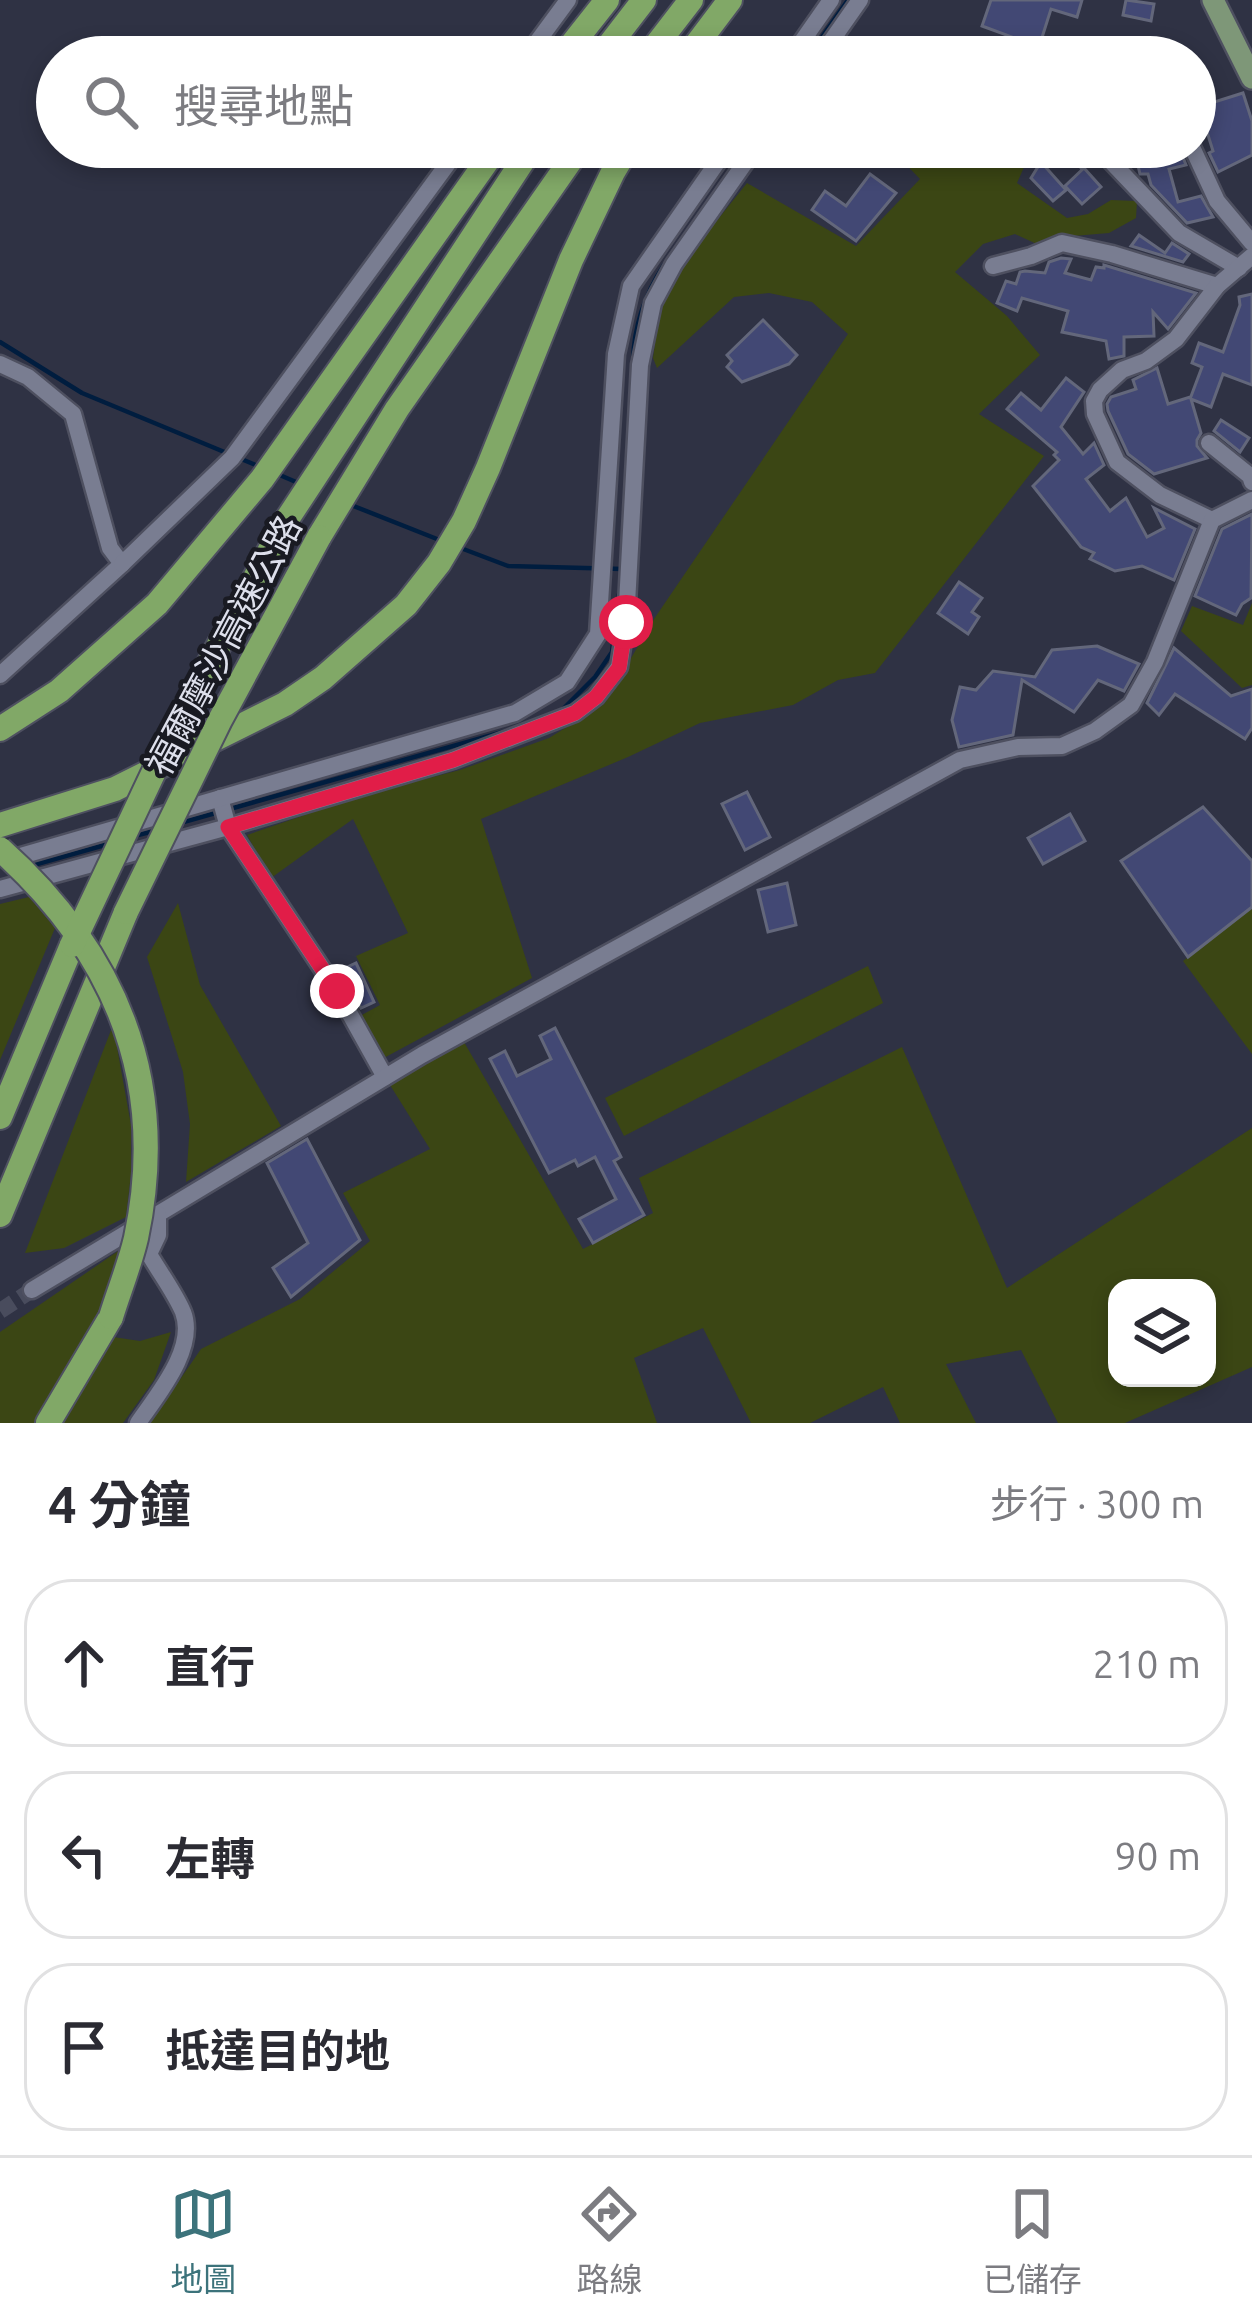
<!DOCTYPE html>
<html lang="zh-TW">
<meta charset="utf-8">
<style>
:root{--surface:#fff;--page:#f7f7f7;--text:#2b2b33;--muted:#7c7c81;--line:#e1e1e2;--accent:#3c737b}
body{margin:0;font-family:Ubuntu,"Noto Sans TC",sans-serif;background:var(--page);color:var(--text)}
.controls{position:absolute;right:36px;bottom:36px;display:grid;overflow:hidden;border-radius:24px;box-shadow:0 6px 18px #0003}
.controls button{width:108px;height:108px;display:grid;place-items:center;padding:0;border:0;border-bottom:3px solid var(--line);background:var(--surface);color:var(--text);font:60px sans-serif}
.stop{position:absolute;width:36px;height:36px;margin:-27px;border:9px solid #e11d48;border-radius:50%;background:#fff}
.stop.end{background:#e11d48;border-color:#fff;box-shadow:0 3px 12px #0008}
.list{margin:0;padding:0;list-style:none}
h2{display:flex;justify-content:space-between;align-items:center;height:156px;margin:0;padding:0 48px;font-size:51px}
h2 small{font-size:39px;font-weight:400;color:var(--muted)}
.list li{display:grid;grid-template-columns:78px 1fr auto;gap:36px;align-items:center;box-sizing:border-box;height:168px;margin:0 24px 24px;padding:0 24px;border:3px solid var(--line);border-radius:48px}
.list b{display:block;font-size:45px;white-space:nowrap}
.list em{font-size:39px;font-style:normal;color:var(--muted)}
.icon{flex:none;width:66px;height:66px;fill:none;stroke:currentColor;stroke-width:2;stroke-linecap:round;stroke-linejoin:round}
.map{position:relative;flex:none;width:1252px;height:1423px;overflow:hidden}
.search{position:absolute;background:var(--surface);box-shadow:0 6px 18px #0003;left:36px;right:36px;top:36px;height:132px;display:flex;align-items:center;gap:30px;box-sizing:border-box;padding:0 42px;border-radius:66px;color:var(--muted);font-size:45px}
.sheet{height:732px;background:var(--surface)}
nav{display:flex;justify-content:space-around;align-items:center;box-sizing:border-box;height:168px;border-top:3px solid var(--line);background:var(--surface);font-size:33px;color:var(--muted)}
nav a{display:grid;justify-items:center;gap:6px}
nav .on{color:var(--accent)}
.map>svg:first-child{display:block}
.green{fill:#3b4614;fill-rule:evenodd}
.lines{fill:none;stroke-linecap:round;stroke-linejoin:round}
.stream{stroke:#001d3f;stroke-width:4.5}
.building{fill:#424874;stroke:#63677b;stroke-width:3}
.minor-tunnel{stroke:#494c5d;stroke-width:16;stroke-dasharray:16 8;stroke-linecap:butt}
.minor-casing{stroke:#4e5060;stroke-width:21}
.major-casing{stroke:#4e5060;stroke-width:26}
.highway-casing{stroke:#4e5060;stroke-width:28}
.minor{stroke:#797d91;stroke-width:16}
.major{stroke:#7e9778;stroke-width:21}
.highway{stroke:#81a867;stroke-width:24}
.highway-bridge-casing{stroke:#4e5060;stroke-width:28;stroke-linecap:butt}
.highway-bridge{stroke:#81a867;stroke-width:24}
.route{stroke:#e11d48;stroke-width:15}
.labels{text-anchor:middle;dominant-baseline:central;stroke-width:9;stroke-linejoin:round;paint-order:stroke}
.street-label{font-size:36px;fill:#dddfeb;stroke:#191a22}
</style>
<div class="map">
<svg width="1252" height="1423" viewBox="0 0 1252 1423">
<rect width="100%" height="100%" fill="#2f3244"/>
<g class="green">
<path d="M 889,147 L 1033,147 L 1017,183 L 1067,218 L 1088,214 L 1111,200 L 1137,201 L 1136,218 L 1109,233 L 1073,236 L 1039,245 L 1015,234 L 983,244 L 955,272 L 1007,316 L 1040,355 L 979,414 L 1044,456 L 875,673 L 838,680 L 793,705 L 700,723 L 628,757 L 481,819 L 532,978 L 382,1059 L 360,1016 L 380,1005 L 356,956 L 408,933 L 353,819 L 271,878 L 247,835 L 363,795 L 460,770 L 549,738 L 604,704 L 654,619 L 848,334 L 812,302 L 769,293 L 734,297 L 657,368 L 653,358 L 663,288 L 747,183 L 856,246 L 920,179 Z"/>
<path d="M 1252,603 L 1252,685 L 1242,688 L 1181,631 L 1192,606 L 1243,625 Z"/>
<path d="M 29,897 L 55,928 L 0,1060 L 0,904 Z"/>
<path d="M 178,903 L 200,985 L 281,1126 L 186,1182 L 190,1124 L 183,1072 L 147,957 Z"/>
<path d="M 1252,907 L 1252,1054 L 1183,961 Z"/>
<path d="M 868,966 L 883,1003 L 624,1136 L 605,1098 Z"/>
<path d="M 113,1025 L 131,1125 L 131,1174 L 126,1217 L 64,1248 L 25,1253 Z"/>
<path d="M 464,1042 L 583,1249 L 653,1213 L 639,1178 L 902,1047 L 1007,1288 L 1252,1128 L 1252,1367 L 1125,1423 L 1058,1423 L 1021,1350 L 946,1364 L 976,1423 L 900,1423 L 883,1387 L 810,1423 L 751,1423 L 703,1328 L 634,1358 L 657,1423 L 150,1423 L 201,1349 L 300,1299 L 370,1241 L 343,1193 L 430,1149 L 390,1085 ZM 1117,1288 L 1207,1288 L 1207,1378 L 1117,1378 Z"/>
<path d="M 124,1247 C 105,1310 72,1368 37,1423 L 0,1423 L 0,1332 Z"/>
<path d="M 171,1332 L 154,1380 L 123,1423 L 64,1423 L 113,1337 L 140,1341 Z"/>
</g>
<g class="lines">
<g class="stream">
<path d="M 808,57 L 848,0"/>
<path d="M 0,342 L 82,393 L 258,466"/>
<path d="M 633,361 C 634,326 645,294 664,265"/>
<path d="M 275,473 L 303,485"/>
<path d="M 346,503 L 442,541"/>
<path d="M 458,547 L 508,566 L 623,569"/>
<path d="M 560,712 L 595,677 L 612,652 L 619,594"/>
<path d="M 180,823 L 510,730"/>
<path d="M 134,836 L 158,830"/>
<path d="M 30,866 L 112,843"/>
</g>
</g>
<g class="building">
<path d="M 991,0 L 1082,0 L 1077,17 L 1051,9 L 1039,47 L 982,26 Z"/>
<path d="M 1126,0 L 1154,4 L 1151,21 L 1123,15 Z"/>
<path d="M 1068,44 L 1104,52 L 1104,57 L 1063,57 Z"/>
<path d="M 1243,93 L 1252,121 L 1252,155 L 1218,172 L 1209,153 L 1213,151 L 1203,119 L 1195,122 L 1195,108 Z"/>
<path d="M 1077,147 L 1082,147 L 1092,160 L 1082,169 L 1069,154 Z"/>
<path d="M 1144,147 L 1179,147 L 1186,165 L 1169,169 L 1178,202 L 1201,196 L 1213,217 L 1187,223 L 1151,185 L 1148,174 L 1140,174 L 1134,149 Z"/>
<path d="M 1041,162 L 1066,190 L 1053,201 L 1031,178 Z"/>
<path d="M 1084,168 L 1101,187 L 1082,204 L 1065,186 Z"/>
<path d="M 870,174 L 896,193 L 856,241 L 812,210 L 825,191 L 846,206 Z"/>
<path d="M 1139,235 L 1165,253 L 1172,243 L 1189,254 L 1183,262 L 1131,246 Z"/>
<path d="M 1061,258 L 1071,259 L 1065,273 L 1091,280 L 1096,267 L 1104,268 L 1104,265 L 1196,293 L 1168,329 L 1153,312 L 1154,336 L 1124,337 L 1124,356 L 1109,359 L 1106,341 L 1062,332 L 1068,311 L 1022,298 L 1017,311 L 997,303 L 1006,281 L 1016,284 L 1020,272 L 1025,271 L 1045,273 L 1049,262 Z"/>
<path d="M 1252,294 L 1252,385 L 1223,374 L 1211,407 L 1191,399 L 1201,433 L 1197,440 L 1197,446 L 1207,458 L 1154,474 L 1128,454 L 1108,411 L 1107,404 L 1111,397 L 1136,389 L 1133,380 L 1157,368 L 1168,404 L 1190,397 L 1190,399 L 1202,367 L 1192,363 L 1199,343 L 1223,352 L 1240,305 L 1239,297 Z"/>
<path d="M 763,320 L 797,355 L 789,364 L 742,382 L 727,367 L 732,361 L 727,355 Z"/>
<path d="M 1066,378 L 1084,392 L 1061,427 L 1083,454 L 1094,443 L 1104,465 L 1086,479 L 1110,511 L 1126,498 L 1147,537 L 1164,528 L 1154,508 L 1195,529 L 1174,580 L 1142,566 L 1115,571 L 1090,559 L 1094,553 L 1081,547 L 1033,486 L 1059,460 L 1054,455 L 1057,452 L 1007,409 L 1021,393 L 1041,410 Z"/>
<path d="M 1221,420 L 1249,438 L 1240,452 L 1214,431 Z"/>
<path d="M 1252,514 L 1251,598 L 1242,604 L 1236,615 L 1195,596 L 1222,529 Z"/>
<path d="M 959,582 L 982,598 L 972,612 L 979,617 L 968,634 L 938,613 Z"/>
<path d="M 1097,646 L 1139,664 L 1124,691 L 1098,680 L 1074,712 L 1022,680 L 1013,735 L 959,747 L 952,720 L 960,687 L 976,690 L 993,671 L 1035,677 L 1052,650 Z"/>
<path d="M 1174,648 L 1231,696 L 1252,689 L 1252,728 L 1245,739 L 1175,694 L 1159,715 L 1147,703 Z"/>
<path d="M 747,792 L 770,837 L 745,850 L 722,804 Z"/>
<path d="M 1203,807 L 1252,861 L 1252,907 L 1188,957 L 1121,861 Z"/>
<path d="M 1070,814 L 1085,841 L 1043,864 L 1028,838 Z"/>
<path d="M 787,883 L 796,925 L 768,932 L 758,890 Z"/>
<path d="M 356,963 L 374,1002 L 361,1008 L 339,971 Z"/>
<path d="M 555,1028 L 621,1157 L 614,1161 L 644,1215 L 593,1243 L 579,1219 L 616,1199 L 595,1157 L 578,1166 L 575,1160 L 549,1173 L 490,1059 L 505,1051 L 517,1076 L 551,1059 L 540,1036 Z"/>
<path d="M 307,1139 L 360,1240 L 291,1297 L 273,1268 L 308,1243 L 267,1163 Z"/>
</g>
<g class="lines">
<path class="minor-tunnel" d="M 0,1311 L 32,1290"/>
<defs>
<g id="minor">
<path d="M 526,57 L 568,0"/>
<path d="M 791,57 L 831,0"/>
<path d="M 820,57 L 860,0"/>
<path d="M 1192,147 L 1217,201 L 1252,243"/>
<path d="M 1101,151 L 1179,233 L 1239,268"/>
<path d="M 993,266 L 1031,256 L 1062,243 L 1112,254 L 1217,286"/>
<path d="M 0,364 L 28,377 L 73,414 L 110,548 L 122,564 L 0,675"/>
<path d="M 1209,443 L 1250,476 L 1252,482"/>
<path d="M 1212,520 L 1160,495 L 1117,462 L 1095,414 L 1094,401 L 1100,390 L 1122,370 L 1146,361 L 1176,339 L 1217,286 L 1252,256"/>
<path d="M 122,564 L 232,458 L 460,147"/>
<path d="M 220,798 L 228,827 L 337,991 L 385,1077"/>
<path d="M 7,860 L 515,713 L 567,682 L 598,634 L 616,354 L 631,286 L 728,147"/>
<path d="M 0,889 L 228,827 L 453,760 L 575,713 L 596,697 L 619,667 L 626,622 L 640,365 L 653,303 L 674,264 L 756,147"/>
<path d="M 32,1290 L 422,1055 L 960,760 L 1018,747 L 1062,746 L 1095,731 L 1131,705 L 1155,662 L 1212,520 L 1252,500"/>
<path d="M 138,1423 C 158,1394 197,1348 183,1312 C 175,1293 160,1273 149,1254 L 158,1235 L 158,1214"/>
</g>
<path id="major" d="M 1213,0 L 1252,78"/>
<g id="highway">
<path d="M 562,57 L 607,0"/>
<path d="M 600,57 L 644,0"/>
<path d="M 647,57 L 691,0"/>
<path d="M 687,57 L 730,0"/>
<path d="M 284,524 L 532,147"/>
<path d="M 319,537 L 397,409 L 580,147"/>
<path d="M 0,729 L 59,691 L 157,604 L 262,479 L 497,147"/>
<path d="M 0,825 L 115,789 L 285,704 L 323,678 L 406,605 L 439,563 L 464,521 L 488,468 L 571,260 L 613,172 L 628,147"/>
<path d="M 0,1117 L 72,945"/>
<path d="M 0,1215 L 126,912"/>
<path d="M 48,1423 L 111,1317"/>
</g>
</defs>
<use href="#minor" class="minor-casing"/>
<use href="#major" class="major-casing"/>
<use href="#highway" class="highway-casing"/>
<use href="#minor" class="minor"/>
<use href="#major" class="major"/>
<use href="#highway" class="highway"/>
<defs>
<g id="highway-bridge">
<path d="M 0,849 C 117,954 169,1082 136,1238 C 130,1264 119,1291 111,1317"/>
<path d="M 126,912 L 220,720 L 319,537"/>
<path d="M 72,945 L 176,725 L 284,524"/>
</g>
</defs>
<use href="#highway-bridge" class="highway-bridge-casing"/>
<use href="#highway-bridge" class="highway-bridge"/>
</g>
<g class="lines">
<path class="route" d="M 337,991 L 228,827 L 453,760 L 575,713 L 596,697 L 619,668 L 626,622"/>
</g>
<g class="labels">
<g class="street-label">
<text transform="translate(223 645) rotate(-62)">福爾摩沙高速公路</text>
</g>
</g>
</svg>
<div class="controls">
<button><svg class="icon" aria-label="layers" viewBox="0 0 24 24"><path d="M12 4l9 5-9 5-9-5zM3 14l9 5 9-5"/></svg></button>
</div>
<div class="stop" style="left:626px;top:622px"></div>
<div class="stop end" style="left:337px;top:991px"></div>
<div class="search"><svg class="icon" aria-label="search" viewBox="0 0 24 24"><circle cx="10" cy="10" r="6"/><path d="M15 15l6 6"/></svg>搜尋地點</div>
</div>
<section class="sheet">
<h2>4 分鐘<small>步行 · 300 m</small></h2>
<ul class="list">
<li><svg class="icon" aria-label="ahead" viewBox="0 0 24 24"><path d="M12 20V5M6 11l6-6 6 6"/></svg><div><b>直行</b></div><em>210 m</em></li>
<li><svg class="icon" aria-label="left" viewBox="0 0 24 24"><path d="M17 20v-9H6M10 6l-5 5 5 5"/></svg><div><b>左轉</b></div><em>90 m</em></li>
<li><svg class="icon" aria-label="arrive" viewBox="0 0 24 24"><path d="M6 21V4h12l-3 4 3 4H6"/></svg><div><b>抵達目的地</b></div></li>
</ul>
</section>
<nav>
<a class="on"><svg class="icon" aria-label="map" viewBox="0 0 24 24"><path d="M3 6l6-2 6 2 6-2v14l-6 2-6-2-6 2zM9 4v14M15 6v14"/></svg>地圖</a>
<a><svg class="icon" aria-label="directions" viewBox="0 0 24 24"><path d="M12 3l9 9-9 9-9-9zM9 14v-3h6M13 9l2 2-2 2"/></svg>路線</a>
<a><svg class="icon" aria-label="saved" viewBox="0 0 24 24"><path d="M7 4h10v16l-5-4-5 4z"/></svg>已儲存</a>
</nav>
